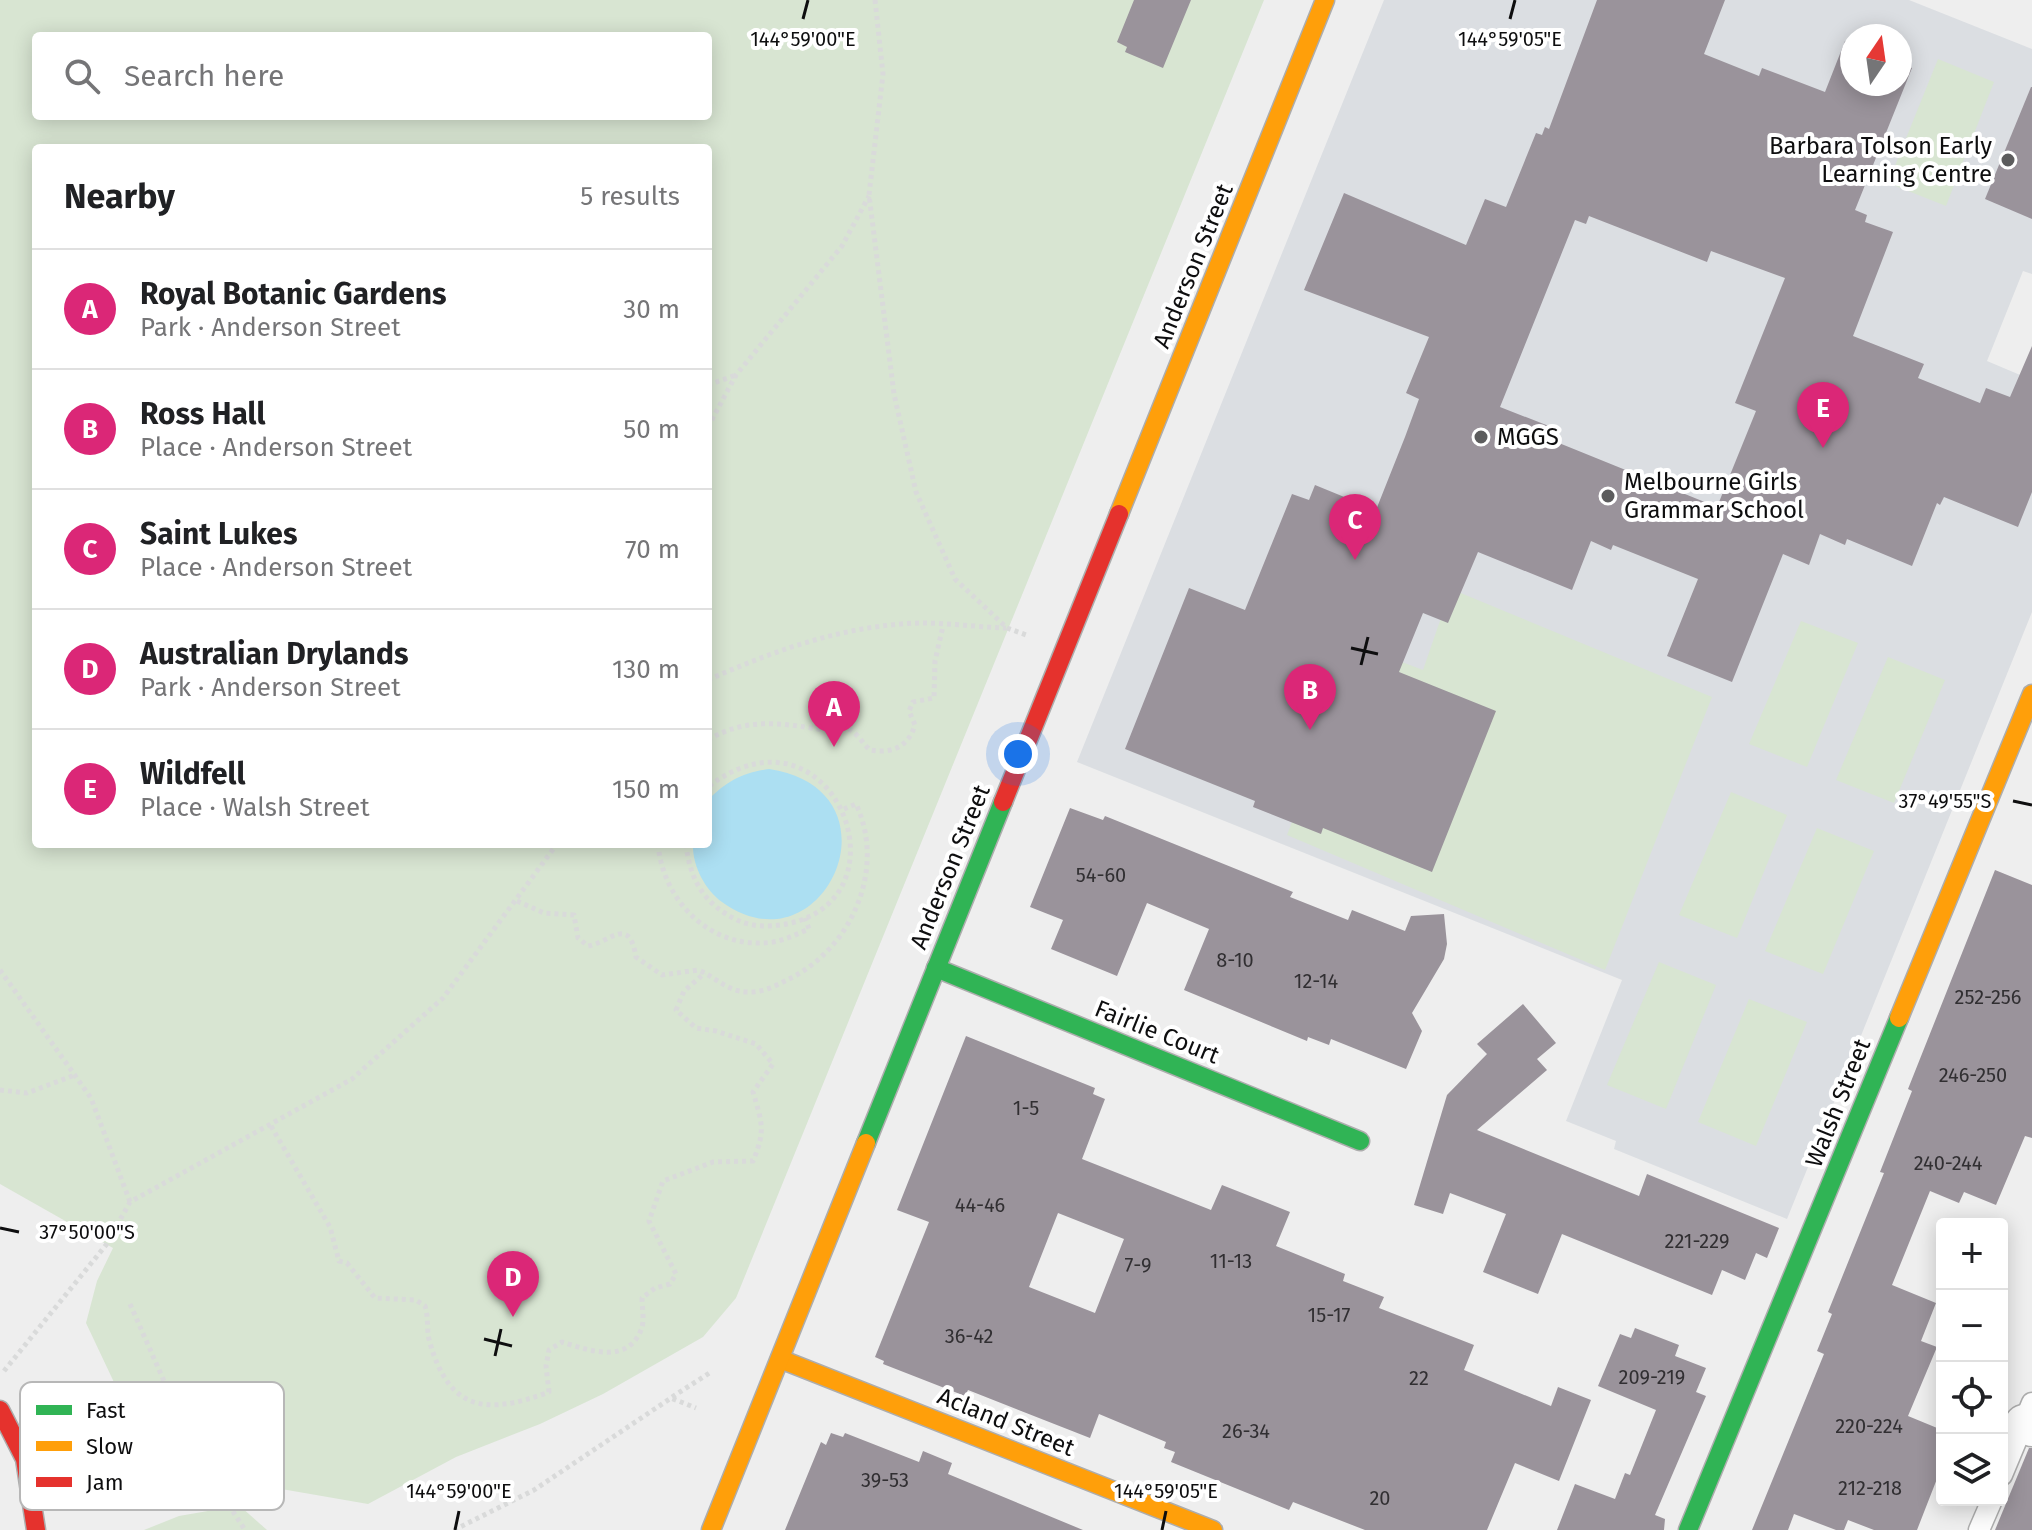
<!DOCTYPE html>
<meta charset="utf-8">
<style>
:root{--surface:#fff;--page:#f2f2f2;--text:#202124;--muted:#757577;--line:#e0e0e0;--accent:#db2777}
body{margin:0;font-family:"Fira Sans",sans-serif;background:var(--page);color:var(--text)}
.controls{position:absolute;right:24px;bottom:24px;display:grid;overflow:hidden;border-radius:8px;box-shadow:0 4px 20px #0003}
.controls button{width:72px;height:72px;display:grid;place-items:center;padding:0;border:0;border-bottom:2px solid var(--line);background:var(--surface);color:var(--text);font:40px sans-serif}
.compass{position:absolute;left:1840px;top:24px;width:72px;height:72px;border-radius:50%;background:var(--surface);box-shadow:0 4px 20px #0003;rotate:13deg}
.you{position:absolute;left:1018px;top:754px;width:28px;height:28px;margin:-20px;border:6px solid #fff;border-radius:50%;background:#1a73e8;box-shadow:0 0 0 12px #1a73e833}
.badge{display:grid;place-items:center;width:52px;height:52px;border-radius:50%;background:var(--accent);color:#fff;font-size:26px;font-weight:700}
.pin{position:absolute;translate:-50% -66px;filter:drop-shadow(0 2px 4px #0008)}
.pin::after{content:'';position:absolute;top:42px;width:28px;height:24px;background:inherit;clip-path:polygon(0 0,100% 0,50% 100%)}
.list{margin:0;padding:0;list-style:none}
h2{display:flex;justify-content:space-between;align-items:center;height:104px;margin:0;padding:0 32px;font-size:34px}
h2 small{font-size:26px;font-weight:400;color:var(--muted)}
.list li{display:grid;grid-template-columns:52px 1fr auto;gap:24px;align-items:center;box-sizing:border-box;height:120px;padding:0 32px;border-top:2px solid var(--line)}
.list b{display:block;font-size:30px;white-space:nowrap}
.list p{margin:0;font-size:26px;white-space:nowrap;color:var(--muted)}
.list em{font-size:26px;font-style:normal;color:var(--muted)}
.icon{flex:none;width:44px;height:44px;fill:none;stroke:currentColor;stroke-width:2;stroke-linecap:round;stroke-linejoin:round}
.map{position:relative;flex:none;width:2032px;height:1530px;overflow:hidden}
.search{position:absolute;background:var(--surface);box-shadow:0 4px 20px #0003;left:32px;top:32px;width:680px;height:88px;display:flex;align-items:center;gap:20px;box-sizing:border-box;padding:0 28px;border-radius:8px;color:var(--muted);font-size:30px}
.panel{position:absolute;background:var(--surface);box-shadow:0 4px 20px #0003;left:32px;top:144px;width:680px;height:704px;border-radius:8px}
.map>svg:first-child{display:block}
.built{fill:#dbdee2;fill-rule:evenodd}
.green{fill:#d8e5d2;fill-rule:evenodd}
.water{fill:#acdff2}
.building{fill:#9a939b;fill-rule:evenodd}
.lines{fill:none;stroke-linecap:round;stroke-linejoin:round}
.lane-casing{stroke:#adadad;stroke-width:23}
.street-casing{stroke:#adadad;stroke-width:41}
.fast-casing{stroke:#adadad;stroke-width:21}
.slow-casing{stroke:#adadad;stroke-width:21}
.jam-casing{stroke:#adadad;stroke-width:21}
.path{stroke:#d9dada;stroke-width:5;stroke-dasharray:4 4;stroke-linecap:butt}
.lane{stroke:#fcfcfc;stroke-width:20}
.street{stroke:#fcfcfc;stroke-width:38}
.fast{stroke:#30b455;stroke-width:18}
.slow{stroke:#ff9f0a;stroke-width:18}
.jam{stroke:#e5322d;stroke-width:18}
.ticks{fill:none;stroke:#0e0e0f;stroke-width:3}
.poi-dot{fill:#5c5c5d;stroke:#fff;stroke-width:3}
.labels{text-anchor:middle;dominant-baseline:central;stroke-width:8;stroke-linejoin:round;paint-order:stroke}
.number-label{font-size:20px;fill:#312f32}
.poi-label{font-size:24px;fill:#0e0e0f;stroke:#fff;text-anchor:start}
.street-label{font-size:24px;fill:#0e0e0f;stroke:#fff}
.key{fill:#fff;stroke:#b7b7b7;stroke-width:2}
.key-label{font-size:22px;fill:#0e0e0f}
.ticks-label{font-size:20px;text-anchor:middle;fill:#0e0e0f;stroke:#fff;stroke-width:8;stroke-linejoin:round;paint-order:stroke}
</style>
<div class="map">
<svg width="2032" height="1530" viewBox="0 0 2032 1530">
<rect width="100%" height="100%" fill="#eee"/>
<path class="built" d="M 1384,0 L 1909,0 L 2032,49 L 2032,274 L 2023,271 L 1987,361 L 2032,380 L 2032,612 L 1787,1219 L 1614,1149 L 1616,1141 L 1566,1121 L 1622,980 L 1077,762 ZM 1852,36 L 1900,36 L 1900,84 L 1852,84 Z"/>
<g class="green">
<path d="M 0,0 L 1264,0 L 736,1298 L 703,1337 L 603,1394 L 540,1424 L 456,1457 L 368,1504 L 154,1467 L 86,1323 L 97,1281 L 113,1248 L 0,1184 ZM 36,36 L 708,36 L 708,116 L 36,116 ZM 36,148 L 708,148 L 708,844 L 36,844 Z"/>
<path d="M 1938,59 L 1994,82 L 1946,206 L 1888,183 Z"/>
<path d="M 1451,589 L 1712,697 L 1605,970 L 1287,835 L 1360,646 L 1423,670 Z"/>
<path d="M 1801,621 L 1858,643 L 1807,767 L 1749,744 Z"/>
<path d="M 1888,657 L 1945,680 L 1894,803 L 1836,780 Z"/>
<path d="M 1731,792 L 1787,815 L 1737,938 L 1679,915 Z"/>
<path d="M 1817,828 L 1874,851 L 1823,974 L 1765,951 Z"/>
<path d="M 1659,962 L 1716,985 L 1666,1109 L 1607,1085 Z"/>
<path d="M 1749,999 L 1807,1022 L 1756,1146 L 1698,1122 Z"/>
<path d="M 231,1507 L 241,1507 L 267,1530 L 144,1530 L 179,1516 Z"/>
</g>
<path class="water" d="M 769,769 C 907,790 824,976 722,902 C 705,890 692,865 693,844 L 708,844 L 708,800 C 727,781 742,773 769,769 Z"/>
<g class="building">
<path d="M 1134,0 L 1191,0 L 1163,68 L 1125,52 L 1127,47 L 1117,42 Z"/>
<path d="M 1597,0 L 1725,0 L 1704,54 L 1759,76 L 1762,68 L 1825,92 L 1845,41 L 1852,44 L 1852,84 L 1900,84 L 1900,63 L 1912,68 L 1855,210 L 1867,215 L 1865,222 L 1893,232 L 1853,336 L 1924,364 L 1918,378 L 1980,403 L 1986,388 L 2010,397 L 2032,346 L 2032,492 L 2018,527 L 1944,497 L 1940,505 L 1937,503 L 1912,566 L 1847,539 L 1845,545 L 1820,534 L 1809,565 L 1783,554 L 1732,682 L 1667,656 L 1698,579 L 1613,545 L 1611,550 L 1591,541 L 1572,590 L 1478,552 L 1448,623 L 1423,613 L 1399,672 L 1496,711 L 1432,872 L 1323,828 L 1321,834 L 1253,807 L 1255,801 L 1125,749 L 1189,588 L 1245,610 L 1292,494 L 1309,500 L 1315,485 L 1376,510 L 1405,437 L 1419,399 L 1406,393 L 1429,337 L 1304,290 L 1344,193 L 1466,245 L 1485,199 L 1506,207 L 1536,133 L 1542,135 L 1545,127 L 1549,129 ZM 1589,216 L 1707,262 L 1711,251 L 1785,278 L 1735,403 L 1756,411 L 1717,507 L 1554,441 L 1559,430 L 1500,407 L 1575,220 L 1586,224 Z"/>
<path d="M 2031,87 L 2032,87 L 2032,219 L 1985,199 Z"/>
<path d="M 1070,808 L 1103,820 L 1105,816 L 1293,892 L 1290,897 L 1348,920 L 1352,910 L 1405,931 L 1411,916 L 1444,914 L 1447,944 L 1444,959 L 1412,1013 L 1422,1031 L 1406,1069 L 1331,1039 L 1329,1045 L 1308,1037 L 1307,1041 L 1184,990 L 1209,929 L 1147,903 L 1117,976 L 1051,949 L 1063,920 L 1030,907 Z"/>
<path d="M 1995,870 L 2032,885 L 2032,1138 L 2025,1136 L 1996,1205 L 1964,1192 L 1959,1203 L 1930,1191 L 1892,1285 L 1936,1303 L 1921,1341 L 1937,1347 L 1908,1416 L 1942,1430 L 1942,1466 L 1917,1530 L 1874,1530 L 1848,1520 L 1844,1530 L 1836,1530 L 1794,1514 L 1788,1530 L 1752,1530 L 1824,1354 L 1817,1351 L 1832,1314 L 1828,1312 L 1884,1173 L 1880,1172 L 1912,1091 L 1908,1089 Z"/>
<path d="M 1523,1004 L 1556,1043 L 1537,1059 L 1547,1070 L 1477,1130 L 1639,1196 L 1647,1174 L 1779,1228 L 1767,1258 L 1756,1253 L 1745,1280 L 1722,1270 L 1712,1295 L 1562,1234 L 1538,1294 L 1483,1272 L 1506,1214 L 1450,1193 L 1443,1214 L 1414,1205 L 1447,1095 L 1487,1054 L 1477,1044 Z"/>
<path d="M 966,1036 L 1095,1088 L 1093,1094 L 1105,1099 L 1082,1159 L 1211,1210 L 1222,1185 L 1290,1212 L 1276,1246 L 1345,1274 L 1343,1281 L 1384,1297 L 1379,1308 L 1474,1345 L 1464,1370 L 1551,1406 L 1558,1387 L 1591,1400 L 1559,1481 L 1515,1463 L 1487,1530 L 1365,1530 L 1293,1502 L 1289,1510 L 1171,1462 L 1175,1452 L 1164,1448 L 1166,1442 L 1099,1414 L 1090,1438 L 968,1390 L 965,1396 L 883,1364 L 884,1361 L 875,1357 L 929,1222 L 897,1210 ZM 1058,1213 L 1124,1239 L 1095,1313 L 1029,1287 Z"/>
<path d="M 1635,1328 L 1679,1345 L 1675,1356 L 1706,1368 L 1696,1392 L 1706,1396 L 1655,1515 L 1665,1519 L 1664,1530 L 1557,1530 L 1575,1484 L 1615,1499 L 1625,1473 L 1630,1475 L 1656,1410 L 1598,1386 L 1620,1334 L 1631,1338 Z"/>
<path d="M 831,1433 L 843,1437 L 845,1433 L 919,1462 L 923,1451 L 952,1463 L 948,1474 L 1083,1530 L 785,1530 L 821,1442 L 826,1445 Z"/>
<path d="M 2029,1448 L 2032,1448 L 2032,1530 L 1995,1530 Z"/>
</g>
<g class="lines">
<defs>
<g id="lane">
<path d="M 2002,1475 L 2032,1403"/>
<path d="M 1979,1530 L 1992,1500"/>
</g>
<path id="street" d="M 2024,1424 L 2032,1427"/>
<g id="fast">
<path d="M 936,968 L 1360,1141"/>
<path d="M 866,1143 L 1003,802"/>
<path d="M 1688,1530 L 1899,1018"/>
</g>
<g id="slow">
<path d="M 1119,514 L 1325,0"/>
<path d="M 1899,1018 L 2032,694"/>
<path d="M 780,1359 L 1213,1530"/>
<path d="M 711,1530 L 866,1143"/>
</g>
<g id="jam">
<path d="M 1003,802 L 1119,514"/>
<path d="M 0,1410 L 25,1459 L 36,1530"/>
</g>
</defs>
<use href="#lane" class="lane-casing"/>
<use href="#street" class="street-casing"/>
<use href="#fast" class="fast-casing"/>
<use href="#slow" class="slow-casing"/>
<use href="#jam" class="jam-casing"/>
<g class="path">
<path d="M 875,0 L 883,74 L 869,195 L 894,394 L 916,492 L 955,579 L 1007,628 L 1029,636"/>
<path d="M 708,385 L 736,375"/>
<path d="M 708,427 L 736,375 L 842,246 L 869,196"/>
<path d="M 708,680 C 775,650 846,625 920,623 C 948,623 978,627 1006,628"/>
<path d="M 708,740 C 746,717 782,723 823,730 C 832,732 840,727 848,729 C 856,731 863,744 870,750 C 892,754 908,747 915,725 L 909,711 L 913,702 L 934,698 L 935,661 L 943,626"/>
<path d="M 658,844 C 663,901 711,951 773,942 C 785,940 797,934 809,929 L 805,918"/>
<path d="M 686,844 C 690,880 704,904 737,920 C 754,928 773,927 791,923 C 912,894 830,693 708,787"/>
<path d="M 517,901 L 544,913 L 574,915 L 578,938 L 588,946 C 611,942 629,915 636,957 L 662,975 L 698,970 C 716,977 726,991 747,992 C 764,993 779,984 793,977 C 853,945 886,868 856,804 L 844,809"/>
<path d="M 0,970 L 91,1098 L 130,1202"/>
<path d="M 0,1090 L 27,1093 L 75,1075"/>
<path d="M 271,1126 L 330,1227 L 339,1261 L 347,1263 L 375,1298 L 416,1300 L 425,1306 C 429,1318 426,1331 430,1343 C 450,1412 487,1415 549,1392 L 546,1366 L 549,1350 L 562,1342 C 588,1350 627,1365 641,1330 C 645,1322 642,1307 642,1298 L 655,1288 L 670,1284 L 676,1274 L 649,1221 L 663,1181 L 713,1162 L 753,1161 C 766,1130 762,1123 753,1092 L 773,1064 L 756,1044 L 716,1031 L 696,1028 L 676,1010 L 684,991 L 705,973"/>
<path d="M 130,1304 L 198,1458 L 245,1530"/>
<path d="M 4,1371 L 106,1245 L 130,1202 L 352,1079 L 443,998 L 557,844"/>
<path d="M 672,1397 L 711,1372"/>
<path d="M 454,1530 L 534,1490 L 671,1398 L 696,1408"/>
</g>
<use href="#lane" class="lane"/>
<use href="#street" class="street"/>
<use href="#fast" class="fast"/>
<use href="#slow" class="slow"/>
<use href="#jam" class="jam"/>
</g>
<path class="ticks" d="M 803,19 L 808,0M 1510,19 L 1515,0M 1351,648 L 1378,654M 1361,665 L 1368,637M 2013,801 L 2032,805M 0,1228 L 19,1232M 484,1339 L 512,1346M 495,1356 L 501,1329M 455,1530 L 459,1511M 1162,1530 L 1166,1511"/>
<g class="poi-dot">
<circle cx="2008" cy="160" r="8"/>
<circle cx="1481" cy="437" r="8"/>
<circle cx="1608" cy="496" r="8"/>
</g>
<g class="labels">
<g class="number-label">
<text x="1101" y="875">54-60</text>
<text x="1235" y="960">8-10</text>
<text x="1316" y="981">12-14</text>
<text x="1988" y="997">252-256</text>
<text x="1973" y="1075">246-250</text>
<text x="1026" y="1108">1-5</text>
<text x="1948" y="1163">240-244</text>
<text x="980" y="1205">44-46</text>
<text x="1697" y="1241">221-229</text>
<text x="1231" y="1261">11-13</text>
<text x="1138" y="1265">7-9</text>
<text x="1329" y="1315">15-17</text>
<text x="969" y="1336">36-42</text>
<text x="1652" y="1377">209-219</text>
<text x="1419" y="1378">22</text>
<text x="1869" y="1426">220-224</text>
<text x="1246" y="1431">26-34</text>
<text x="885" y="1480">39-53</text>
<text x="1870" y="1488">212-218</text>
<text x="1380" y="1498">20</text>
</g>
<g class="poi-label">
<text x="1992" y="146" text-anchor="end">Barbara Tolson Early<tspan x="1992" dy="28">Learning Centre</tspan></text>
<text x="1497" y="437">MGGS</text>
<text x="1624" y="482">Melbourne Girls<tspan x="1624" dy="28">Grammar School</tspan></text>
</g>
<g class="street-label">
<text transform="translate(1193 266) rotate(-68)">Anderson Street</text>
<text transform="translate(950 867) rotate(-68)">Anderson Street</text>
<text transform="translate(1157 1032) rotate(22)">Fairlie Court</text>
<text transform="translate(1838 1103) rotate(-68)">Walsh Street</text>
<text transform="translate(1006 1422) rotate(22)">Acland Street</text>
</g>
</g>
<rect x="20" y="1382" width="264" height="128" rx="12" class="key"/>
<rect x="36" y="1405" width="36" height="10" fill="#30b455"/>
<rect x="36" y="1441" width="36" height="10" fill="#ff9f0a"/>
<rect x="36" y="1477" width="36" height="10" fill="#e5322d"/>
<g class="key-label">
<text x="86" y="1418">Fast</text>
<text x="86" y="1454">Slow</text>
<text x="86" y="1490">Jam</text>
</g>
<g class="ticks-label">
<text x="803" y="46">144°59'00"E</text>
<text x="1510" y="46">144°59'05"E</text>
<text x="1945" y="808">37°49'55"S</text>
<text x="87" y="1239">37°50'00"S</text>
<text x="459" y="1498">144°59'00"E</text>
<text x="1166" y="1498">144°59'05"E</text>
</g>
</svg>
<div class="controls">
<button>+</button>
<button>−</button>
<button><svg class="icon" aria-label="locate" viewBox="0 0 24 24"><circle cx="12" cy="12" r="6"/><path d="M12 2v4M12 18v4M2 12h4M18 12h4"/></svg></button>
<button><svg class="icon" aria-label="layers" viewBox="0 0 24 24"><path d="M12 4l9 5-9 5-9-5zM3 14l9 5 9-5"/></svg></button>
</div>
<svg class="compass" viewBox="-18 -18 36 36"><path d="M0-13l5 13h-10z" fill="#e53935"/><path d="M0 13l5-13h-10z" fill="#757577"/></svg>
<div class="you"></div>
<div class="pin badge" style="left:834px;top:747px">A</div>
<div class="pin badge" style="left:1310px;top:730px">B</div>
<div class="pin badge" style="left:1355px;top:560px">C</div>
<div class="pin badge" style="left:513px;top:1317px">D</div>
<div class="pin badge" style="left:1823px;top:448px">E</div>
<div class="search"><svg class="icon" aria-label="search" viewBox="0 0 24 24"><circle cx="10" cy="10" r="6"/><path d="M15 15l6 6"/></svg>Search here</div>
<section class="panel">
<h2>Nearby<small>5 results</small></h2>
<ul class="list">
<li><span class="badge">A</span><div><b>Royal Botanic Gardens</b><p>Park · Anderson Street</p></div><em>30 m</em></li>
<li><span class="badge">B</span><div><b>Ross Hall</b><p>Place · Anderson Street</p></div><em>50 m</em></li>
<li><span class="badge">C</span><div><b>Saint Lukes</b><p>Place · Anderson Street</p></div><em>70 m</em></li>
<li><span class="badge">D</span><div><b>Australian Drylands</b><p>Park · Anderson Street</p></div><em>130 m</em></li>
<li><span class="badge">E</span><div><b>Wildfell</b><p>Place · Walsh Street</p></div><em>150 m</em></li>
</ul>
</section>
</div>
